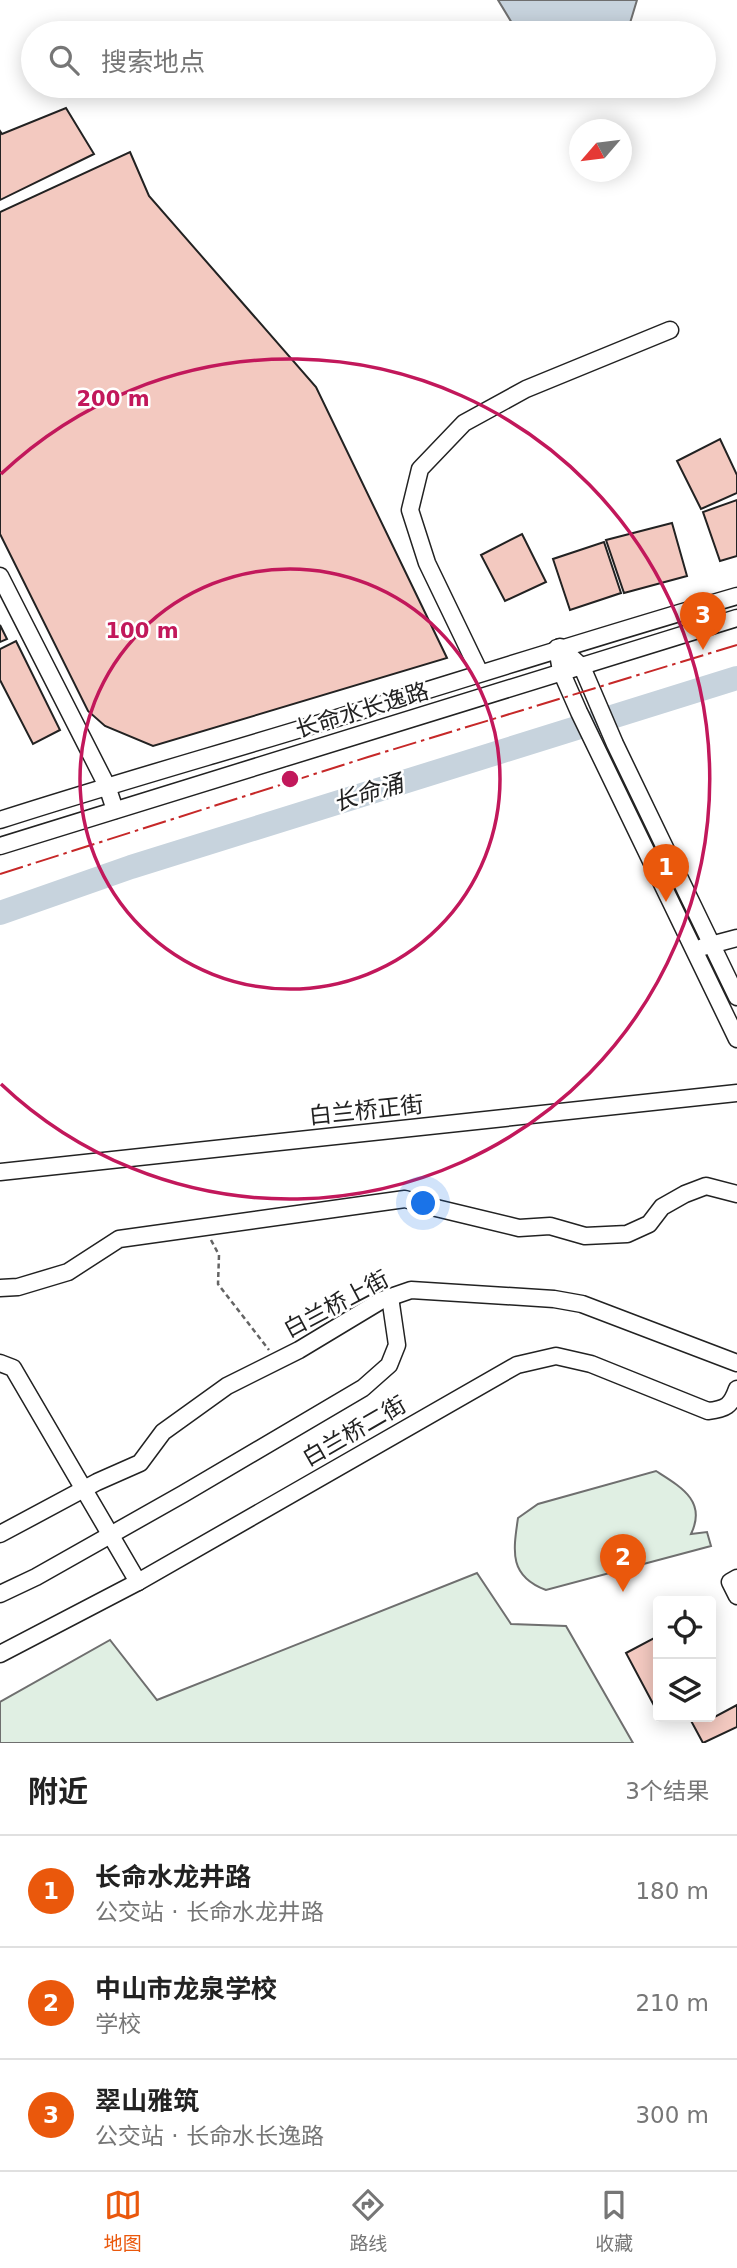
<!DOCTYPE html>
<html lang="zh">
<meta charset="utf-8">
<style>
:root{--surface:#fff;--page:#f6f6f6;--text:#222;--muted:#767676;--line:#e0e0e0;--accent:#ea580c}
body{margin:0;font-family:"DejaVu Sans","Noto Sans SC",sans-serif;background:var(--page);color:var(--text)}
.controls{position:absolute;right:21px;bottom:21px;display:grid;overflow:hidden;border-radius:7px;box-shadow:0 4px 18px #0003}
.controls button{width:63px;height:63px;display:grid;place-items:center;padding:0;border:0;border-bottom:2px solid var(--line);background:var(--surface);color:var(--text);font:35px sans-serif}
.compass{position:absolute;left:569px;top:119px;width:63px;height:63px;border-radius:50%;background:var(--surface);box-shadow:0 4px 18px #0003;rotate:242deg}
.you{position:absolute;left:424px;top:1204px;width:24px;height:24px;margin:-18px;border:5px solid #fff;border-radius:50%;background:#1a73e8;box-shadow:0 0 0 10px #1a73e833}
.badge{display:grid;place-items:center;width:46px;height:46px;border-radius:50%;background:var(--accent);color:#fff;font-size:23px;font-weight:700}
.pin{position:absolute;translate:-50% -58px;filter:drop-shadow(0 2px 4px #0008)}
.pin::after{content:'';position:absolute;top:37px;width:24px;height:21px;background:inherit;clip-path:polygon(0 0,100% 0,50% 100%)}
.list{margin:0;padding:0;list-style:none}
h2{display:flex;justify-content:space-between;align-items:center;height:91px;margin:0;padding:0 28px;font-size:30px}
h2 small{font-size:23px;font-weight:400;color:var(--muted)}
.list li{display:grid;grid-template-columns:46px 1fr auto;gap:21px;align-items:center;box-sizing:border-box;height:112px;padding:0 28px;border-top:2px solid var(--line)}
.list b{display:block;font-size:26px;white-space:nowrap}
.list p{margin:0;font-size:23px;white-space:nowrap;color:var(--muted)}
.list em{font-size:23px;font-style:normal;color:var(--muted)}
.icon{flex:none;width:38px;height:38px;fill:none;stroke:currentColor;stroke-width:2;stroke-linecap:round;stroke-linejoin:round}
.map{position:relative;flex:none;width:737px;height:1743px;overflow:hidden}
.search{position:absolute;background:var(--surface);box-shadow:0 4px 18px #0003;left:21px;right:21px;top:21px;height:77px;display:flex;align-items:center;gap:18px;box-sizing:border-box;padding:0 24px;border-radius:38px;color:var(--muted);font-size:26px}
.sheet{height:427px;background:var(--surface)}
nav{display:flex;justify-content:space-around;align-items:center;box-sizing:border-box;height:98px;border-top:2px solid var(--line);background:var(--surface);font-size:19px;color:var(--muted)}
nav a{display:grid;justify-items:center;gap:4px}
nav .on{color:var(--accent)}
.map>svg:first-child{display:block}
.green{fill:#e0efe3;stroke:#6f6f6f;stroke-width:2}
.water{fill:#c7d3dd;stroke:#6f6f6f;stroke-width:2}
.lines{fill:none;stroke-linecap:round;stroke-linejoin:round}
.river{stroke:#c7d3dd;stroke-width:24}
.building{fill:#f3c9c0;stroke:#222;stroke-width:2}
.minor-casing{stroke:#222;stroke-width:19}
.path{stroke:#646464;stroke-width:2.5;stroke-dasharray:5 3.5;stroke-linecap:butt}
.minor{stroke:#fff;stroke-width:16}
.power{stroke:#c62828;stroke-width:2;stroke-dasharray:24 5 3.5 5;stroke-linecap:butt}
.ring{fill:none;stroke:#c2185b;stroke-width:3.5}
.labels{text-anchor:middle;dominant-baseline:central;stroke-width:5;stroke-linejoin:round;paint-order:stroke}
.street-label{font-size:23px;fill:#222;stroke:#fff}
.water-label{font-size:24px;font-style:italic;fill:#222;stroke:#fff}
.centre{fill:#c2185b;stroke:#fff;stroke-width:3.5}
.ring-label{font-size:21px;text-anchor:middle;font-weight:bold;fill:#c2185b;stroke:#fff;stroke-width:5;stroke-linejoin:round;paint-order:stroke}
</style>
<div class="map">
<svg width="737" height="1743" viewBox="0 0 737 1743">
<rect width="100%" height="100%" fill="#fff"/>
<g class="green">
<path d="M 656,1471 C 681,1487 707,1501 691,1534 L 707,1532 L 711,1546 L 546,1590 C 509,1576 513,1552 518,1518 L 538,1504 Z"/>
<path d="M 477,1573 L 511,1624 L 566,1626 L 633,1743 L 0,1743 L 0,1702 L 110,1640 L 157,1700 Z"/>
</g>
<path class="water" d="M 498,0 L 637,0 L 627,33 L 518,33 Z"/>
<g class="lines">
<path class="river" d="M 0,913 L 131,867 L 737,678"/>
</g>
<g class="building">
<path d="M 66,108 L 94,154 L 0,200 L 0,131 L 2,134 Z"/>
<path d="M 130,152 L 149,196 L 316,387 L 447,658 L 153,746 L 105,726 L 88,711 L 0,534 L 0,212 Z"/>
<path d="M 720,439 L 737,475 L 737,493 L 701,509 L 677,461 Z"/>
<path d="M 737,500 L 737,556 L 720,561 L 703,512 Z"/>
<path d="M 672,523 L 687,576 L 624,593 L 606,540 Z"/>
<path d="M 522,534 L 546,582 L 505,601 L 481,555 Z"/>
<path d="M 604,542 L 621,593 L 570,610 L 553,559 Z"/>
<path d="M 0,625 L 7,639 L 0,642 Z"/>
<path d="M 16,641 L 60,730 L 33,744 L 0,680 L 0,649 Z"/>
<path d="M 656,1637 L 658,1641 L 658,1713 L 626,1653 Z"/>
<path d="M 737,1705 L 737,1727 L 703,1743 L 689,1717 L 710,1717 L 711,1719 Z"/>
</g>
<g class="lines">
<defs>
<g id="minor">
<path d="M 0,576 L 107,786 L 115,810"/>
<path d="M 560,647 L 582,667 L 615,744 L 737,997"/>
<path d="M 557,648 L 561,671 L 579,712 L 737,1039"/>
<path d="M 480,673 L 427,563 L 410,510 L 420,469 L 464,423 L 526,389 L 670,330"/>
<path d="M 0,820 C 121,781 244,747 366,709 C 490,671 613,632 737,596"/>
<path d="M 0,846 L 737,618"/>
<path d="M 703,947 L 737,938"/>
<path d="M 0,1172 L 737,1093"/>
<path d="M 0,1288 L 18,1287 L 68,1272 L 119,1239 L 405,1199 L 432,1207 L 519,1228 L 550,1226 L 585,1236 L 627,1234 L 649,1224 L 662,1207 L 685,1194 L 706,1186 L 737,1194"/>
<path d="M 0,1363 L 13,1368 L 20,1380 L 138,1582"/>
<path d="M 0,1534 L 97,1482 L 140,1463 L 163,1432 L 227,1386 L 299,1350 L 382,1300 L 411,1290 L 554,1299 L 582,1304 L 737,1363"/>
<path d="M 737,1578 L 730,1582 L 737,1596"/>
<path d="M 0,1594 L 36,1577 L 183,1494 L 363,1388 L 389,1365 L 397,1345 L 390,1297"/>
<path d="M 0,1654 L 138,1582 L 517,1365 L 556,1356 L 591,1364 L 708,1411 C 726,1409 731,1406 737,1389"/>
</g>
</defs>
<use href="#minor" class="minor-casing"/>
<path class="path" d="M 211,1240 L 219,1255 L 218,1284 L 269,1350"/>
<use href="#minor" class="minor"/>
<path class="power" d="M 0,874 L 368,757 L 737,645"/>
</g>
<g class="ring">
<circle cx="290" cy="779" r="210"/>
<path d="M1 474A420 420 0 1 1 1 1084"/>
</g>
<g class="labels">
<g class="street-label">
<text transform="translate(362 710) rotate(-17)">长命水长逸路</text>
<text transform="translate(366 1110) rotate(-6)">白兰桥正街</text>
<text transform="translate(336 1304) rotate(-28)">白兰桥上街</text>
<text transform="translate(354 1431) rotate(-30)">白兰桥二街</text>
</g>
<g class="water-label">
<text transform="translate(368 793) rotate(-17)">长命涌</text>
</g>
</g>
<circle cx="290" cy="779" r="10" class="centre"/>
<g class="ring-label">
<text x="113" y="406">200 m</text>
<text x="142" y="638">100 m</text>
</g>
</svg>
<div class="controls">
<button><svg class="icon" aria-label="locate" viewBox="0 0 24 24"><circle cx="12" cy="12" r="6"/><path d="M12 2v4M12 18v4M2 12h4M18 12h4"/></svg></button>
<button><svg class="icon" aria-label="layers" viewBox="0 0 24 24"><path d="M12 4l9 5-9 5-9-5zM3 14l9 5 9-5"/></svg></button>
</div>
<svg class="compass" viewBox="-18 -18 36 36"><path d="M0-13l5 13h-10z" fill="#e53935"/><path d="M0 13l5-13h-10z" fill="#767676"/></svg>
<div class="you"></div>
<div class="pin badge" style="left:666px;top:902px">1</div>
<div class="pin badge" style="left:623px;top:1592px">2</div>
<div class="pin badge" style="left:703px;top:650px">3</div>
<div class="search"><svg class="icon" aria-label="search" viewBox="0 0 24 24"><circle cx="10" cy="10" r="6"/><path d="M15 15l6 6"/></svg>搜索地点</div>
</div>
<section class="sheet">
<h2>附近<small>3个结果</small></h2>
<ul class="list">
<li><span class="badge">1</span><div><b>长命水龙井路</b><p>公交站 · 长命水龙井路</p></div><em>180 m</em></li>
<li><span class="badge">2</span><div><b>中山市龙泉学校</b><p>学校</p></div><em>210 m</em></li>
<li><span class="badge">3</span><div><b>翠山雅筑</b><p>公交站 · 长命水长逸路</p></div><em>300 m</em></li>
</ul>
</section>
<nav>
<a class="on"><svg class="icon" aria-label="map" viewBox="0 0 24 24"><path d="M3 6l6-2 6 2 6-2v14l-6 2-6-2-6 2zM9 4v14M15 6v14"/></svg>地图</a>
<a><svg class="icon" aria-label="directions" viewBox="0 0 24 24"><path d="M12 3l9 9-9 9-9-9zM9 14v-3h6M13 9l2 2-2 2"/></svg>路线</a>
<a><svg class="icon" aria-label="saved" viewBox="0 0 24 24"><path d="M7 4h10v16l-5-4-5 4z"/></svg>收藏</a>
</nav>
